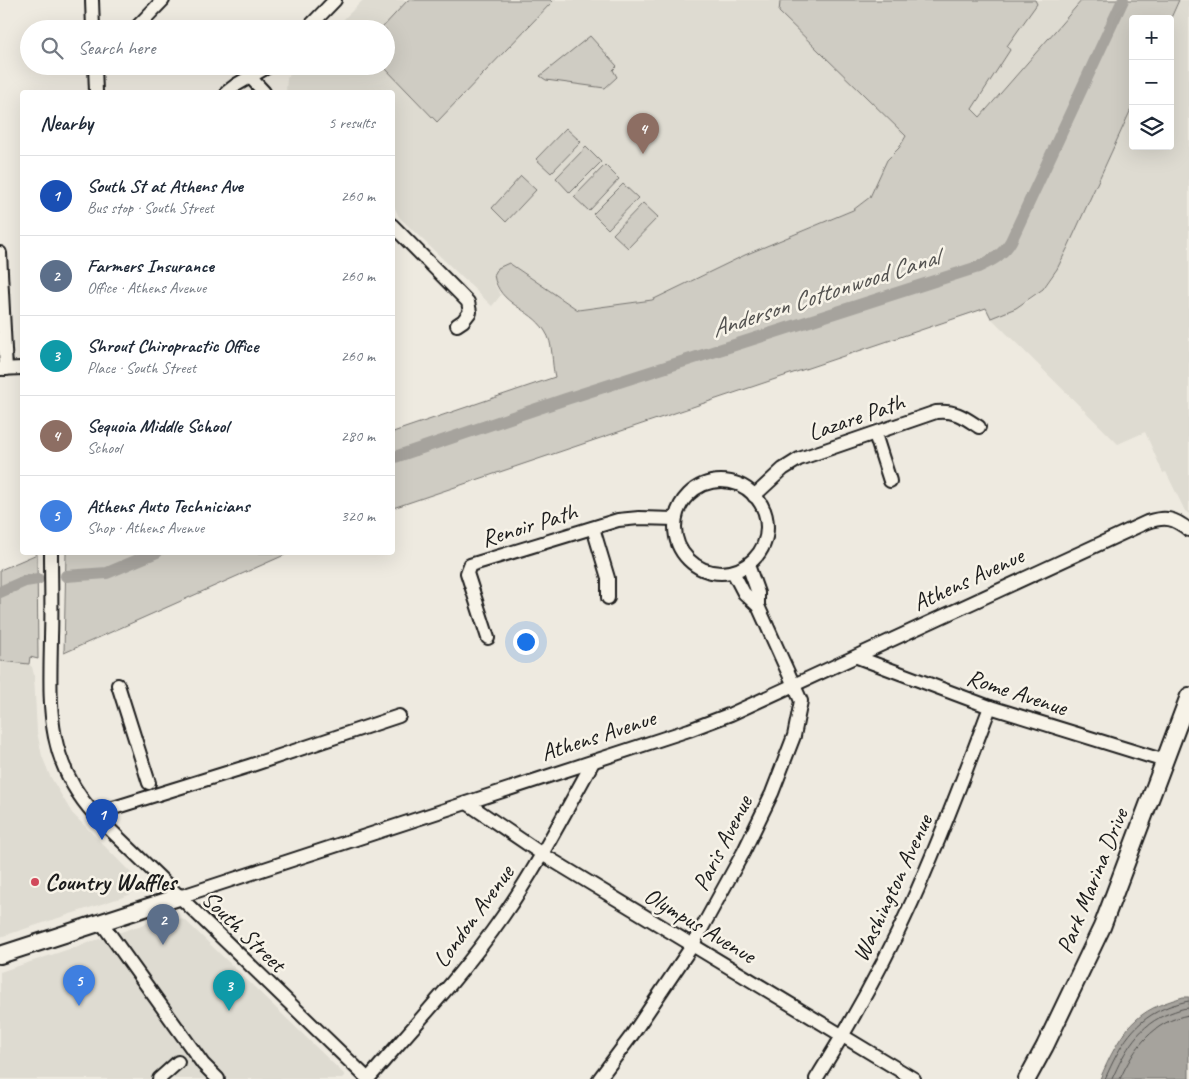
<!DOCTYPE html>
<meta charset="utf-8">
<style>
:root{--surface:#fff;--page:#f2f2f3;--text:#1f2937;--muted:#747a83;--line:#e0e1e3;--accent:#111827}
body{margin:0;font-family:Caveat,sans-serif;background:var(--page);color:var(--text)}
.controls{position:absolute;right:15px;top:15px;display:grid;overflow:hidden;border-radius:5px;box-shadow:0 5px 20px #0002}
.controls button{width:45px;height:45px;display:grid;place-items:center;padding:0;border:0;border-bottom:1px solid var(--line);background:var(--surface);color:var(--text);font:25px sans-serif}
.you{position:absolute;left:525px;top:641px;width:18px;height:18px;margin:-12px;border:4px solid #fff;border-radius:50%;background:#1a73e8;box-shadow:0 0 0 8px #1a73e833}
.badge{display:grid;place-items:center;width:32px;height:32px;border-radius:50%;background:var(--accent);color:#fff;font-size:16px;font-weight:700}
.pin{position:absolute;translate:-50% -41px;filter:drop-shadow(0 1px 2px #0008)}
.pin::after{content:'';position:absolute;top:26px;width:18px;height:15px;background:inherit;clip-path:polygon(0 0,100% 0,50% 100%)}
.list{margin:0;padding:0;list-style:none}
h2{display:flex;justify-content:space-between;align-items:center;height:65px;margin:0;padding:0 20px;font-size:21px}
h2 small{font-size:16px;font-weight:400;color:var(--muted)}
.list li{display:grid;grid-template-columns:32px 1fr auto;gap:15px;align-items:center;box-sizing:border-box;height:80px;padding:0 20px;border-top:1px solid var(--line)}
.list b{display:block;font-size:19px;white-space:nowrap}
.list p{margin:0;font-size:16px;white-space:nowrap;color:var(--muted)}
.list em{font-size:16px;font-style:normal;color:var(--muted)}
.icon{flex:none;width:28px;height:28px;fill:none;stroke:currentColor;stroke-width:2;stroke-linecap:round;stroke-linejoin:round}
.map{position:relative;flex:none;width:1189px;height:1079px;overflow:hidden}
.search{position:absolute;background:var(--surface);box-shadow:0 5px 20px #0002;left:20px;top:20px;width:375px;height:55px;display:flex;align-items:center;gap:12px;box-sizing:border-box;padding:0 18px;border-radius:28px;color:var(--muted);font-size:19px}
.panel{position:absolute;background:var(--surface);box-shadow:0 5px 20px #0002;left:20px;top:90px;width:375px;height:465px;border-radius:5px}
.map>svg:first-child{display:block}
.built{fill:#dedbd1}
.green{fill:#cfccc3;stroke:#767470}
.water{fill:#a6a39d;stroke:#6f6d69}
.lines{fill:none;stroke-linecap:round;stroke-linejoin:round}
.shore{stroke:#535250;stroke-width:1}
.canal{stroke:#a6a39d;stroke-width:12}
.minor-casing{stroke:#1c1c1c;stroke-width:16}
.major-casing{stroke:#1c1c1c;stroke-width:20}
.minor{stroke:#f7f3e8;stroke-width:12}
.major{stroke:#f7f3e8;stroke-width:16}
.poi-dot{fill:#d1495b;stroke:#f7f3e8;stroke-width:2}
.labels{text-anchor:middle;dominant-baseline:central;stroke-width:5;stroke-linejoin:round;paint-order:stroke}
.street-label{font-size:24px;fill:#1c1c1c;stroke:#f7f3e8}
.poi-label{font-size:24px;font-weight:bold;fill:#1c1c1c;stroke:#f7f3e8;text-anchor:start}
.water-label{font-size:25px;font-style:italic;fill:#535250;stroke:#f7f3e8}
</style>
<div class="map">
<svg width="1189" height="1079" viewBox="0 0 1189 1079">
<rect width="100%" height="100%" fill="#eeeae0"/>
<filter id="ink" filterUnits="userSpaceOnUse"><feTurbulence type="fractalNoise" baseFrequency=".02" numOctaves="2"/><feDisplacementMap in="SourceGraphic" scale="10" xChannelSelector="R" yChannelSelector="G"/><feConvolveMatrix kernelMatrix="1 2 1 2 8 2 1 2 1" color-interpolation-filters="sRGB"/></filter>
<g filter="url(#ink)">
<g class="built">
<path d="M 363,0 L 1082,0 L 980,117 L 972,109 L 906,136 L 899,148 L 887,160 L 870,197 L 853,210 L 745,255 L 652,300 L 578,310 L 509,263 L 495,285 L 501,295 L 492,306 L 399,217 L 392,202 L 392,92 L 286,92 L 287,78 L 298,66 L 386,66 L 386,29 L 334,29 Z"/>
<path d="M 1179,0 L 1189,0 L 1189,514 L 1185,511 L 1166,472 L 1163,473 L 1145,432 L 1118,444 L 991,318 L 1027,302 L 1043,289 L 1052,277 L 1068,247 L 1133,105 L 1133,146 L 1170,146 L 1170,21 Z"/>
<path d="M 0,661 L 29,664 L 32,667 L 34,675 L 37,732 L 42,756 L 50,776 L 72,813 L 134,876 L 136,884 L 133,892 L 129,895 L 0,937 Z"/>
<path d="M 169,916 L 185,920 L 345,1075 L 341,1079 L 0,1079 L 0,972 Z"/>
</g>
<g class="green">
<path d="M 408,0 L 550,0 L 552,2 L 437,122 L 383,66 L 386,66 L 386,29 L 381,29 Z"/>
<path d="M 782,0 L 1035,0 L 1037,4 L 1007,46 L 1010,50 L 972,109 L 980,117 L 1082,0 L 1179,0 L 1170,20 L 1170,19 L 1133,19 L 1133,105 L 1068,247 L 1057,269 L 1043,289 L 1016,308 L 991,318 L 986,308 L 393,508 L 393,432 L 555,377 C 551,362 554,344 545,331 C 530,307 499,306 494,275 L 498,268 L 509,263 L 578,310 L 652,300 L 745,255 L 853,210 L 870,197 L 887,160 L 899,148 L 906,136 L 779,12 L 780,2 Z"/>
<path d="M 590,36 L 617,66 L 613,70 L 617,77 L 605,88 L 546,80 L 540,76 Z"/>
<path d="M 566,128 L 581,142 L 551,173 L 536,159 Z"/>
<path d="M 586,147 L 601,162 L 570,193 L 556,178 Z"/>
<path d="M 605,165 L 619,179 L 589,211 L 574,197 Z"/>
<path d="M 521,176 L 536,190 L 506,222 L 492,208 Z"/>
<path d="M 623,184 L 638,198 L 608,229 L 593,214 Z"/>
<path d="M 643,203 L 658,217 L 628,248 L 613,234 Z"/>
<path d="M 66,553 L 66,552 L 289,553 L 64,653 Z"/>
<path d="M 37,554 L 38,659 L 30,657 L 29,664 L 0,661 L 0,570 Z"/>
</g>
<path class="water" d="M 1183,997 L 1189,997 L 1189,1079 L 1100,1079 C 1108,1060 1121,1032 1137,1019 C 1150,1007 1167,1002 1183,997 Z"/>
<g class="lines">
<g class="shore">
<path d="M 1105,1079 C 1120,1045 1134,1019 1170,1006 C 1177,1004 1182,1002 1189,1001"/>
<path d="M 1112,1079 C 1125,1050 1139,1024 1170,1013 C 1176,1011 1182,1008 1189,1008"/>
<path d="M 1120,1079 C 1134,1048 1153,1021 1189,1015"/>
</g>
<g class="canal">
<path d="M 392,458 L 566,399 L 978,267 C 993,260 1003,255 1011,241 L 1123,0"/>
<path d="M 66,576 L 107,573 L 157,552"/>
<path d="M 0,592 L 25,581 L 38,579"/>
</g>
<defs>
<g id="minor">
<path d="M 92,0 L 93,29"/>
<path d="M 135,29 L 163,0"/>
<path d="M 307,29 L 335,0"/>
<path d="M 95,66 L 96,92"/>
<path d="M 251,78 L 264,92"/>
<path d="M 227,92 L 236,85 L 269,66"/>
<path d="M 392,225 L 468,302 L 470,312 L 463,321 L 457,325"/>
<path d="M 0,253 L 6,369"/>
<path d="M 0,369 L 22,368"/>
<path d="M 875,434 L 890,481"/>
<circle cx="721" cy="527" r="46"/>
<path d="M 754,496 L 783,469 L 799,459 L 936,412 C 955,410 964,417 979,427"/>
<path d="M 593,528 L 608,578 L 608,598"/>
<path d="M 51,552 C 51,581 52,609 51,637 C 50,705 45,759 94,814 L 368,1079"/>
<path d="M 748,565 L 758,593 L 758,606"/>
<path d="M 488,638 L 467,573 L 470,565 L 618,520 L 639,518 L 675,519"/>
<path d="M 857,657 L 990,707 L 1165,761"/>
<path d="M 118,685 L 149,783"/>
<path d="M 467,803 L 542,854 L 914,1079"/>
<path d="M 94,814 L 249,766 L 399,716"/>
<path d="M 179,897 L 689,730 L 731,714 L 1147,522 C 1166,516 1174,518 1189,530"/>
<path d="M 101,922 L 203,1064 L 218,1079"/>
<path d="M 159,1079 L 178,1062"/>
<path d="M 368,1079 C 414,1026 463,974 503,916 C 537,867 564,814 593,762"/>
<path d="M 599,1079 L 632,1035 L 692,946 L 743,853 L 772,793 L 794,736 L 801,701 L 758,606 L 744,593 L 733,572"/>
<path d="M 816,1079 C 851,1023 885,962 912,902 C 941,838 965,773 990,707"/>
</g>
<g id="major">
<path d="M 0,955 L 179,897"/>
<path d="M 1027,1079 L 1045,1046 L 1102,927 L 1189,696"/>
</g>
</defs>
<use href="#minor" class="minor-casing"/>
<use href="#major" class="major-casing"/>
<use href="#minor" class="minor"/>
<use href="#major" class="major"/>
</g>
</g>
<circle class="poi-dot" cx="35" cy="882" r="5"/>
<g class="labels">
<g class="street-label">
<text transform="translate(856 417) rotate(-19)">Lazare Path</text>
<text transform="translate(529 525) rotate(-17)">Renoir Path</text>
<text transform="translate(968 579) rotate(-25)">Athens Avenue</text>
<text transform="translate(1017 692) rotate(18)">Rome Avenue</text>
<text transform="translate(598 735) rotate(-18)">Athens Avenue</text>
<text transform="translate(722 843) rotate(-63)">Paris Avenue</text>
<text transform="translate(1092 881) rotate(-68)">Park Marina Drive</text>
<text transform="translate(892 888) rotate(-65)">Washington Avenue</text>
<text transform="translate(473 916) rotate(-54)">London Avenue</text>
<text transform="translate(700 925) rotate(31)">Olympus Avenue</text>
<text transform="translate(244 931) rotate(44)">South Street</text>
</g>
<g class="poi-label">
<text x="45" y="882">Country Waffles</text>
</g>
<g class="water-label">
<text transform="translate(825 293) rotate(-18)">Anderson Cottonwood Canal</text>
</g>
</g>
</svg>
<div class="controls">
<button>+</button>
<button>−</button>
<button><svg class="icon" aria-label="layers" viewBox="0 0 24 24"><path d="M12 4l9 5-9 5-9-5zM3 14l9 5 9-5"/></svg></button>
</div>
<div class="you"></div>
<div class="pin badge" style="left:102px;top:840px;background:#1a4fb4">1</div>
<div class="pin badge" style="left:163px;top:945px;background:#5c6f8a">2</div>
<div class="pin badge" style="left:229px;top:1011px;background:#0f9aa8">3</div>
<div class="pin badge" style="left:643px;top:154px;background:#8d6e63">4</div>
<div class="pin badge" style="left:79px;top:1006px;background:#3f7fe0">5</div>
<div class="search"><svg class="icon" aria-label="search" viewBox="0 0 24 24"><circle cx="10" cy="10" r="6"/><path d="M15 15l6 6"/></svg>Search here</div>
<section class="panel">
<h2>Nearby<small>5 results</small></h2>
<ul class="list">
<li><span class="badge" style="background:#1a4fb4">1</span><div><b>South St at Athens Ave</b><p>Bus stop · South Street</p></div><em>260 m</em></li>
<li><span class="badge" style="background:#5c6f8a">2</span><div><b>Farmers Insurance</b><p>Office · Athens Avenue</p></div><em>260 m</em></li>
<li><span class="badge" style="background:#0f9aa8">3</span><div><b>Shrout Chiropractic Office</b><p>Place · South Street</p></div><em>260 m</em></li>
<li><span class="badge" style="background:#8d6e63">4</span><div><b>Sequoia Middle School</b><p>School</p></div><em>280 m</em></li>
<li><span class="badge" style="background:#3f7fe0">5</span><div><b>Athens Auto Technicians</b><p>Shop · Athens Avenue</p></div><em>320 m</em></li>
</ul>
</section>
</div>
